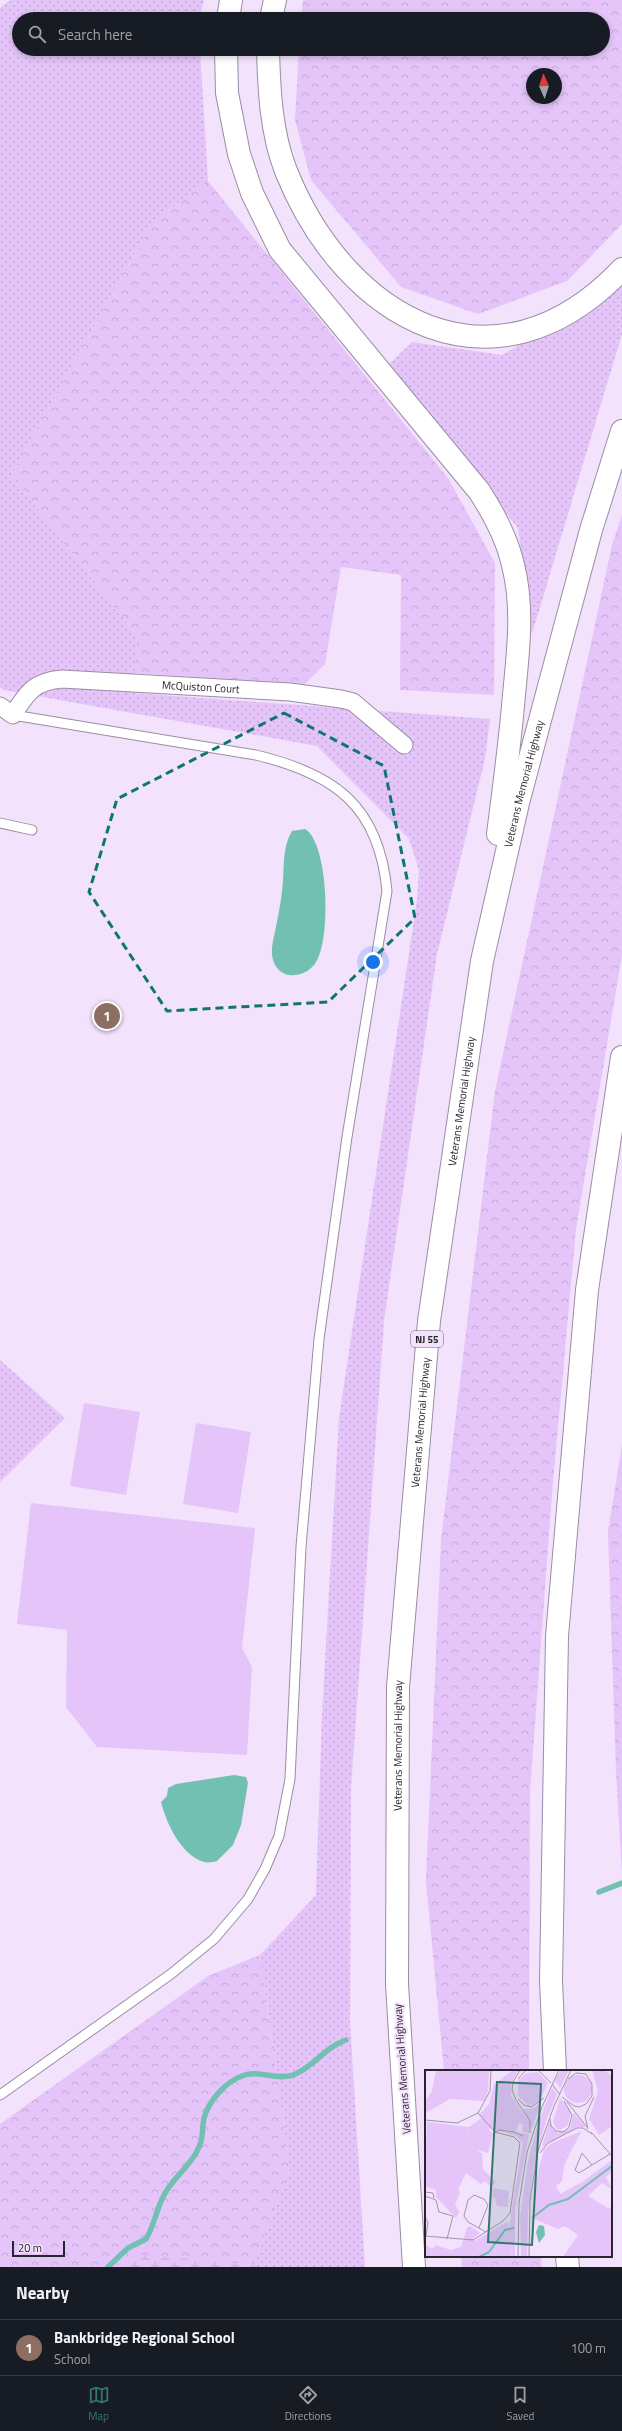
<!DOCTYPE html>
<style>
:root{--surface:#171b24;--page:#242831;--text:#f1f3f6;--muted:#9ea1a6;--line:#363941;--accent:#33786c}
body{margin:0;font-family:"Titillium Web",sans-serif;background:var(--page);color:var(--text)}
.compass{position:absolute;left:526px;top:68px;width:36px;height:36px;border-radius:50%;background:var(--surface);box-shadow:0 2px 6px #0003;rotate:357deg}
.scale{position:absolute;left:12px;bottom:10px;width:53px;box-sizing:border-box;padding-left:4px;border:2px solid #29242d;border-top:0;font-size:11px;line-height:14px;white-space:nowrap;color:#29242d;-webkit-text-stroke:3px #f2e2fc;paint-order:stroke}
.you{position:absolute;left:373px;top:962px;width:14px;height:14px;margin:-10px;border:3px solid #fff;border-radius:50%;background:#1a73e8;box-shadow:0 0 0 6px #1a73e833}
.badge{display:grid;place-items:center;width:26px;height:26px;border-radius:50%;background:var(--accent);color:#fff;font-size:13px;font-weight:700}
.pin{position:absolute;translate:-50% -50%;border:2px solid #fff;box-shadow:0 1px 4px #0006}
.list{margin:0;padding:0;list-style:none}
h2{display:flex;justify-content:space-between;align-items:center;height:52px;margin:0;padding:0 16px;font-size:17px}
h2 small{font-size:13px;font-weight:400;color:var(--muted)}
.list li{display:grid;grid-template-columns:26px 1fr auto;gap:12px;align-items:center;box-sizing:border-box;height:56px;padding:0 16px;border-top:1px solid var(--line)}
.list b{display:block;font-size:15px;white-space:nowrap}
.list p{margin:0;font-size:13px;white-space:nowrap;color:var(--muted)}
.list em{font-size:13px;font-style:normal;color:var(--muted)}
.icon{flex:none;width:22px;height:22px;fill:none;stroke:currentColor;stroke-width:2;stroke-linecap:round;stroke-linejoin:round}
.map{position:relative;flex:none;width:622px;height:2267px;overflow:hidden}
.search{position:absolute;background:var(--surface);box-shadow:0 2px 6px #0003;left:12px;right:12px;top:12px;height:44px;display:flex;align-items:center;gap:10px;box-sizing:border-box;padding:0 14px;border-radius:22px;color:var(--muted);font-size:15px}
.sheet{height:108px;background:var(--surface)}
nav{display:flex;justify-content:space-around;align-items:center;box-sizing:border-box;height:56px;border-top:1px solid var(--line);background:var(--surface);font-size:11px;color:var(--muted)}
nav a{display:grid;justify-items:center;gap:2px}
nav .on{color:var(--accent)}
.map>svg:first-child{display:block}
.grass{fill:url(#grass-dots)}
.forest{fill:url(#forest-crowns);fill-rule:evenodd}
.wetland{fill:url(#wetland-marsh)}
.garden{fill:#e5c4f9}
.water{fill:#71c0b1}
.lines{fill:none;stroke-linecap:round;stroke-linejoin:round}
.stream{stroke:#71c0b1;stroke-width:5.5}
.lane-casing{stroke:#9b8da4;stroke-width:11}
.street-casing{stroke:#9b8da4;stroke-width:19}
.highway-casing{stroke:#9b8da4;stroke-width:24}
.lane{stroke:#fff;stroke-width:9}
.street{stroke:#fff;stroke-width:17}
.highway{stroke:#fff;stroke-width:22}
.marked{fill:none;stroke:#0f766e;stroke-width:3;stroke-dasharray:8 5;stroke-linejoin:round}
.labels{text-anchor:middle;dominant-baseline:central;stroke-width:4;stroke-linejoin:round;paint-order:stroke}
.shield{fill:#f2e2fc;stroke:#655d6b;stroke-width:1}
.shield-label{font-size:10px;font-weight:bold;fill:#29242d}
.street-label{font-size:11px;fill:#29242d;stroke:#f2e2fc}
.inset-river{fill:none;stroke:#71c0b1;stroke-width:2}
.inset-road{fill:none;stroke:#a296a9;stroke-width:1}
.view{fill:#33786c;fill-opacity:0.15;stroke:#33786c;stroke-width:2}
.inset-edge{fill:none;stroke:#29242d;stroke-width:2}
</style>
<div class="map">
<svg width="622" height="2267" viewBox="0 0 622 2267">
<defs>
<pattern id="grass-dots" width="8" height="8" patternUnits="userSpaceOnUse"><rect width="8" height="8" fill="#e5c4f9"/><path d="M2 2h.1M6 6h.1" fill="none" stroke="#c4a8d6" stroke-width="1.8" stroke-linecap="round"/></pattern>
<pattern id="forest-crowns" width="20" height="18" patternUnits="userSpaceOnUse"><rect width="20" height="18" fill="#e5c4f9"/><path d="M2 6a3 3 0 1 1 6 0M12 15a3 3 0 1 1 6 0" fill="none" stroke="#c4a8d6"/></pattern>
<pattern id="wetland-marsh" width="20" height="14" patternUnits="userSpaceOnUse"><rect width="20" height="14" fill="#e5c4f9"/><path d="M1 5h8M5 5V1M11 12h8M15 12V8" fill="none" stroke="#c4a8d6"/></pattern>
</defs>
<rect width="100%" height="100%" fill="#f2e2fc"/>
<g class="grass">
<path d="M 10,0 L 204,0 L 199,19 L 19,19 L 19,49 L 200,49 L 208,181 L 153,221 L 11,475 L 137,636 L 134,693 L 490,719 L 485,759 L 437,954 L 384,1321 L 351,1789 L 350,2021 L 365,2267 L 257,2267 L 253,2265 L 290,2169 L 260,1955 L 316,1895 L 322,1714 L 339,1418 L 417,900 L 419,870 L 409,839 L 317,746 L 3,690 L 0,687 L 0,8 Z"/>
<path d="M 622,285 L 622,334 L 532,634 L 518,528 L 388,365 L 412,342 L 502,355 Z"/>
<path d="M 0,1360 L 65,1418 L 0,1482 Z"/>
</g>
<g class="forest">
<path d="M 303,0 L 622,0 L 622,224 L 567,281 L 478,314 L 401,287 L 311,180 L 295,120 L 299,49 L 603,49 L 603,19 L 301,19 ZM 532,74 L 556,74 L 556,98 L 532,98 Z"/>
<path d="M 208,181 L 448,478 L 495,563 L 494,695 L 400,690 L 401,575 L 341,567 L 325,664 L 305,684 L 135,673 L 137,636 L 11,475 L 153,221 Z"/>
<path d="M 622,515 L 622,955 L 576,1229 L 552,1493 L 530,1792 L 529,2071 L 444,2071 L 426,1881 L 441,1540 L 495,1091 L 612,545 Z"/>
<path d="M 622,1445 L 622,1874 L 616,1771 L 608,1531 Z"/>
<path d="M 260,1955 L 290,2169 L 253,2265 L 134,2255 L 124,2267 L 0,2267 L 0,2124 L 208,1976 Z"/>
<path d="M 461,2256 L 541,2256 L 542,2267 L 462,2267 Z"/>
</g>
<path class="wetland" d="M 133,2254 L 253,2265 L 257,2267 L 124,2267 Z"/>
<g class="garden">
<path d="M 84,1403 L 140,1412 L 126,1495 L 70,1486 Z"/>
<path d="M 196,1423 L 251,1432 L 238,1513 L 183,1504 Z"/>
<path d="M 31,1503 L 255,1528 L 242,1648 L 252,1667 L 247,1755 L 97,1747 L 66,1707 L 67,1630 L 17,1624 Z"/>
</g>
<g class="water">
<path d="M 305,829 C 329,843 332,945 314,965 C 302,979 279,980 273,960 C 270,949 274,937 276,927 C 279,912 282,896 283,881 C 284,864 283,846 292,831 Z"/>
<path d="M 234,1775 L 246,1777 L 248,1783 L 241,1825 L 233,1845 L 217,1861 C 213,1862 208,1863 204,1862 C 182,1856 166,1823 161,1802 L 167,1796 L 168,1788 L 176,1784 Z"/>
</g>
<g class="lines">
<g class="stream">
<path d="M 599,1892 L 622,1883"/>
<path d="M 108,2267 L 128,2248 L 146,2239 C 154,2226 156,2211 163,2197 C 170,2181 187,2169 196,2153 C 205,2137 201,2132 204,2118 C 209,2101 225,2082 242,2076 C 259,2069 276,2081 293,2075 C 313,2068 325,2047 346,2040"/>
</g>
<defs>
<g id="lane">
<path d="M 0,823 L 32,830"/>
<path d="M 0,2095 L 171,1974 L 214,1939 L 248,1899 L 265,1869 L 279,1836 L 290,1779 L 301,1547 L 319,1339 L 347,1137 L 387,891 C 379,806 335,774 256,755 L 13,715"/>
</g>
<g id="street">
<path id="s1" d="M 0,706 L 13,715 C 27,692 35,681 62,679 L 290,692 L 341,699 L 353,702 L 404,745"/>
</g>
<g id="highway">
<path d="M 228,19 L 231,0"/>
<path d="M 271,19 L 275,0"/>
<path d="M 226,49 L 227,93 L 239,154 L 252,193 L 280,250 L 479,491 C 494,514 507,538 513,565 C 524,608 518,652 514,695 C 510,742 504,788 498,834"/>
<path d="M 268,49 C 269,89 271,133 286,171 C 346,321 495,403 622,269"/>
<path d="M 555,2071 L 551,1981 L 557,1636 L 587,1290 L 622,1057"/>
<path d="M 567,2256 L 568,2267"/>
<path id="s2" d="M 414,2267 L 397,1984 L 398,1687 L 429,1321 L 482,961 L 518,803 L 544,705 L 591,530 L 622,431"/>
</g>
</defs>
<use href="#lane" class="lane-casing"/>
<use href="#street" class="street-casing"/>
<use href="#highway" class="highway-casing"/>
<use href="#lane" class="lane"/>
<use href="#street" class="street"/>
<use href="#highway" class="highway"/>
</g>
<path class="marked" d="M 284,713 L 384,766 L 415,918 L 328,1002 L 167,1011 L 89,892 L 117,799 Z"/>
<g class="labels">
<rect class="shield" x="411" y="1331" width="32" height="16" rx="3"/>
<g class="shield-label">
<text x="427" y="1339">NJ 55</text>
</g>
<g class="street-label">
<text stroke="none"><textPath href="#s1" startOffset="219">McQuiston Court</textPath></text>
<text stroke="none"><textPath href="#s2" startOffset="1494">Veterans Memorial Highway</textPath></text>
<text stroke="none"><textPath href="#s2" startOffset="1170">Veterans Memorial Highway</textPath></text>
<text stroke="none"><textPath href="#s2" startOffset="846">Veterans Memorial Highway</textPath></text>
<text stroke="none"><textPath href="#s2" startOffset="522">Veterans Memorial Highway</textPath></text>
<text transform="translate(402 2069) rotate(-94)">Veterans Memorial Highway</text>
</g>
</g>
<g transform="translate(425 2070)">
<rect width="187" height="187" fill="#f2e2fc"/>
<path d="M 88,0 L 93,0 L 86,14 L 86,25 L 71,45 L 79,57 L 79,61 L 104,64 L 90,140 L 90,187 L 87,187 L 86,176 L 81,173 L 98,73 L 91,66 L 66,58 L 43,72 L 44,57 L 57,48 L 54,45 L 64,34 L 69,14 ZM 116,33 L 107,59 L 98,39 L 106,39 ZM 149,43 L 161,57 L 153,57 L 117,77 L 124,52 L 133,63 L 145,58 ZM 157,61 L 145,83 L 142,82 L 138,86 L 127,73 ZM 30,74 L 50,78 L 57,84 L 58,99 L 71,112 L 66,117 L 60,111 L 56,114 L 41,103 L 33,119 L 35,123 L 30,134 L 34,142 L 31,148 L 11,127 L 11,120 L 0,116 L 0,102 L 23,107 Z" fill="#e5c4f9"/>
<path d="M 11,0 L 64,0 L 63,21 L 59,31 L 25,29 L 0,43 L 0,31 L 7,21 ZM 113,2 L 123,13 L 116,29 L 104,36 L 93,26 L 93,10 L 102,3 ZM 127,18 L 132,24 L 121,51 L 108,101 L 103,141 L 102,187 L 96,187 L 95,147 L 103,91 L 113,53 ZM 86,25 L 105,53 L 104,63 L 97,62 L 98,54 L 94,53 L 91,61 L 79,60 L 71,45 ZM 127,73 L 138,86 L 142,82 L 145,83 L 139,96 L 137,111 L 131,116 L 135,124 L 157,112 L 187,90 L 187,102 L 181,107 L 187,119 L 177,113 L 163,126 L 184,139 L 187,134 L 187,187 L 138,187 L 153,165 L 140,156 L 133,159 L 109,149 L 109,122 L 114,98 L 119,80 ZM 83,151 L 84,167 L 81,173 L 73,172 L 68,178 L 73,187 L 0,187 L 0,174 L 7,179 L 11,175 L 26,180 L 36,177 L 42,158 L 45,156 L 55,163 L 48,168 L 50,171 Z" fill="#e5c4f9"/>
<path d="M 136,0 L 144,0 L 135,18 L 130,10 ZM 167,0 L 179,0 L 187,6 L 187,56 L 174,65 L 164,49 L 173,21 ZM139 19a14 14 0 1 1 28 0a14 14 0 1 1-28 0ZM 135,28 L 146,42 L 143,55 L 135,60 L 131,59 L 128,52 ZM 73,172 L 86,176 L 87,187 L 73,187 L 68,178 Z" fill="#e5c4f9"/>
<path d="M 2,52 L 44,57 L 43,71 L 63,59 L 68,64 L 63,83 L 30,74 L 23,107 L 0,102 ZM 68,118 L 84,121 L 83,137 L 72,136 L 70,128 L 67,127 Z" fill="#e5c4f9"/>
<path d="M 114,155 L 119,156 L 120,165 L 114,173 L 111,162 Z" fill="#71c0b1"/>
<path class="inset-river" d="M 107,148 L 124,135 L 143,129 L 187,96M 54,187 L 64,182 L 80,160 L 89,158"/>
<path class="inset-road" d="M 95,0 L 88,12 L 87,20 L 91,30 L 105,51 L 105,63M 113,0 L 126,13M 93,9 L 101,0M 127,14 L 135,25M 137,27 L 149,36 L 154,37 L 161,34 L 167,26 L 167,14 L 161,4 L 151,3 L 143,9M 93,29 L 99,35 L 106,37 L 119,28M 142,32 L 162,57M 125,49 L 126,56 L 131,61 L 139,62 L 144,57 L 147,45 L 139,31M 0,50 L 32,53 L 53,43 L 65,21 L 66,0M 163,59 L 160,46 L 169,27M 70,62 L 74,60 L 90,62 L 98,66M 166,62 L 187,86M 115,83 L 123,73 L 152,58 L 158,58 L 167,64M 167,95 L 154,103 L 150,100 L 157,83 L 167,95 L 185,84M 0,122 L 8,123 L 9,128M 0,126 L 11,130 L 14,142 L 28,146 L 22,169M 0,147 L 3,152 L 1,166M 54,158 L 63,135 L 59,129 L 49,125 L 43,130 L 39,146 L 43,152 L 61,162M 0,166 L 48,170 L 78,151 L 85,143 L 95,73 L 89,67 L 70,62 L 53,43M 93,187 L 94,133 L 102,82 L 117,37 L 134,0M 104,187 L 105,130 L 113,81 L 129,36 L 146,0"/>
<path class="view" d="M 72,12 L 116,14 L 107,175 L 63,172 Z"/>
<rect width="187" height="187" class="inset-edge"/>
</g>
</svg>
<svg class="compass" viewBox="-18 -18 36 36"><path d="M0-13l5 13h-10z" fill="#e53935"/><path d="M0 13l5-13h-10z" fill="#9ea1a6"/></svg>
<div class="scale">20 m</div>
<div class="you"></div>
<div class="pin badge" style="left:107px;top:1016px;background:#8d6e63">1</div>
<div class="search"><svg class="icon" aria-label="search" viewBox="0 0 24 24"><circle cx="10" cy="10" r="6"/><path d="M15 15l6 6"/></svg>Search here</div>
</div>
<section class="sheet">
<h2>Nearby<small></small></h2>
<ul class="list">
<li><span class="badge" style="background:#8d6e63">1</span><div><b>Bankbridge Regional School</b><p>School</p></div><em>100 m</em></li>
</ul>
</section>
<nav>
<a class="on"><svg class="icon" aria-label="map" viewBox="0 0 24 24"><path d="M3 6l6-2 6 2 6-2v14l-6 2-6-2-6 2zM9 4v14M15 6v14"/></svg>Map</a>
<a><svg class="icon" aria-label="directions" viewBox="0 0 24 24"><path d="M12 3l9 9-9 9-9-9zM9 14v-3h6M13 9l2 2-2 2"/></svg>Directions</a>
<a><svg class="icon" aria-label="saved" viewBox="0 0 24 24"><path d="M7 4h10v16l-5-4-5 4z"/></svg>Saved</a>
</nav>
